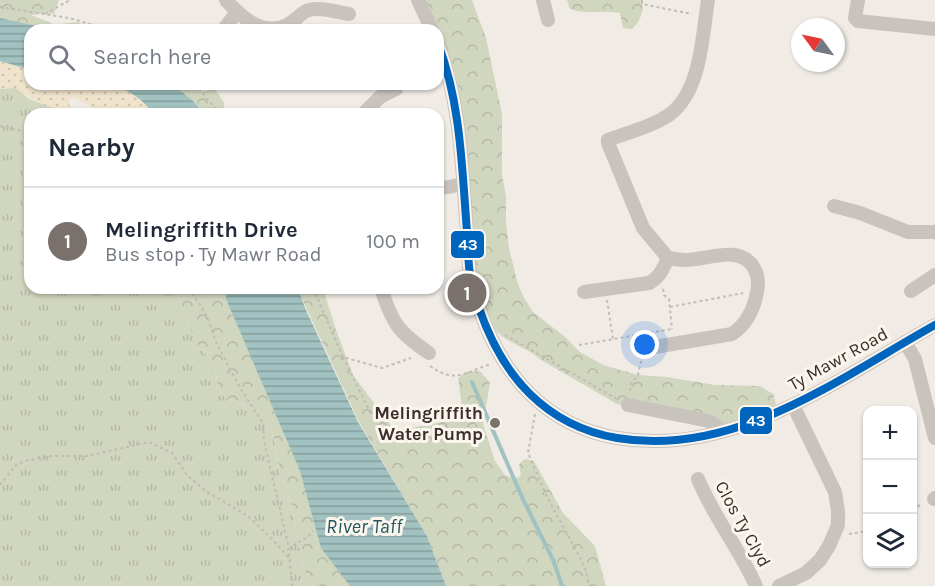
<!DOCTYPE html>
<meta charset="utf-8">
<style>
:root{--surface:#fff;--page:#f2f2f3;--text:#1f2937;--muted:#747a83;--line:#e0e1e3;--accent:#7a716c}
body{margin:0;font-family:Karla,sans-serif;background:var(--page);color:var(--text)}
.controls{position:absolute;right:18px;bottom:18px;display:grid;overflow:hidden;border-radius:12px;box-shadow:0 2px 4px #0004}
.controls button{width:54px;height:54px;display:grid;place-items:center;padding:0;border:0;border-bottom:2px solid var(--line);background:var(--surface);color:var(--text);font:30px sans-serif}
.compass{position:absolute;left:791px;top:18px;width:54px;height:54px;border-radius:50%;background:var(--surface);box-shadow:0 2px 4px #0004;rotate:303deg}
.you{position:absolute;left:645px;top:345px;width:21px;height:21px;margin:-15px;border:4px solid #fff;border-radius:50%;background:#1a73e8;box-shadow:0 0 0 9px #1a73e833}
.badge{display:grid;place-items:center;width:39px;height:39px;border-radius:50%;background:var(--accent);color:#fff;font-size:20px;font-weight:700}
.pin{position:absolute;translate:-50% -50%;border:3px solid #fff;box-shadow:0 2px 6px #0006}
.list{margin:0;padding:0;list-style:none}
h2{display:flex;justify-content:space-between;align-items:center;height:78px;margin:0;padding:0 24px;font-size:26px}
h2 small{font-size:20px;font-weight:400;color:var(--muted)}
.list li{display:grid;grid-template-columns:39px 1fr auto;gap:18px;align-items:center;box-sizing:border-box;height:108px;padding:0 24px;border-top:2px solid var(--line)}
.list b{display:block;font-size:22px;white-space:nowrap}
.list p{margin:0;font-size:20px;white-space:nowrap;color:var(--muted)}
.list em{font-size:20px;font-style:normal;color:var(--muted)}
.icon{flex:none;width:33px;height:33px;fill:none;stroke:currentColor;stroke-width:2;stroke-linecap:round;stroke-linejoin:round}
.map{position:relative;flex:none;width:935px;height:586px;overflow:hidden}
.search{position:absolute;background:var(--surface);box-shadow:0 2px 4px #0004;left:24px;top:24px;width:420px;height:66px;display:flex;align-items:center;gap:15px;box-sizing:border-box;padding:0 21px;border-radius:18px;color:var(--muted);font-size:22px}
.panel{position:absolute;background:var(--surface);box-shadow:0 2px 4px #0004;left:24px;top:108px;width:420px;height:186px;border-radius:18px}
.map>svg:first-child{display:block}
.grass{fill:url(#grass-tufts)}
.forest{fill:url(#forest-crowns)}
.sand{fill:url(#sand-dots)}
.water{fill:url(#water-rules)}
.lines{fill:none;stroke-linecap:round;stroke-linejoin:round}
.stream{stroke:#a1c2c1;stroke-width:4}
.path{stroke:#c2bbb6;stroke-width:2;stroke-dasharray:3 3;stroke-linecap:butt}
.minor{stroke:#c9c3be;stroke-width:14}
.bus-1-casing{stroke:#fbf5ee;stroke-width:12}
.bus-1{stroke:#0065bd;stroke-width:8}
.poi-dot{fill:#7a716c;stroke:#fbf5ee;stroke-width:2}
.labels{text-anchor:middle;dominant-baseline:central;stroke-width:6;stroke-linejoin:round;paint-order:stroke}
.street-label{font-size:18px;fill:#3b302b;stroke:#fbf5ee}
.poi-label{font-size:18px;font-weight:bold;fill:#3b302b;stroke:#fbf5ee;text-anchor:end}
.water-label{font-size:20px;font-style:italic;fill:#1f5a5e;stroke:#fbf5ee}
.line-badge{stroke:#fbf5ee;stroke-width:2}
.badge-label{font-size:16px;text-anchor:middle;font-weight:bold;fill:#fff}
</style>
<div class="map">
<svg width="935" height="586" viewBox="0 0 935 586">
<defs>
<pattern id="grass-tufts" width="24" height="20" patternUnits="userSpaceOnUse" patternTransform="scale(1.5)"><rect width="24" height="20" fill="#d1d6bf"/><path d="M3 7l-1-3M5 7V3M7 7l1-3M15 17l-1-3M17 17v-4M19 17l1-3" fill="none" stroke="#b4b8a4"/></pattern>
<pattern id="forest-crowns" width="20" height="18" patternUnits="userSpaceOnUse" patternTransform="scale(1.5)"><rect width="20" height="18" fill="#d1d6bf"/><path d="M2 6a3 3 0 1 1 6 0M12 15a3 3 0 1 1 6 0" fill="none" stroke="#b4b8a4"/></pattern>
<pattern id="sand-dots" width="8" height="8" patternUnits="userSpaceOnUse" patternTransform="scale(1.5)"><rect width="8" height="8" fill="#efe3cc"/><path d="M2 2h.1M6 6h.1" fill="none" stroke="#cec3af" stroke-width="1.8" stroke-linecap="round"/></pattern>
<pattern id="water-rules" width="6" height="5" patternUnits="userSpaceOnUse" patternTransform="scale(1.5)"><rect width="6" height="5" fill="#a1c2c1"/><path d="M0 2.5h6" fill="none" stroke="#849e9d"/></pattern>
</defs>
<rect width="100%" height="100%" fill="#f0ebe5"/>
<path class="grass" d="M 9,88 L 16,88 L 29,99 L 70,114 L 30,114 L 30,288 L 176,288 L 189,326 L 199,347 L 214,362 L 218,388 L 225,398 L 253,408 L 268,419 L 273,434 L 280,473 L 291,503 L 304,570 L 315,586 L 0,586 L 0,89 Z"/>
<g class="forest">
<path d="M 0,0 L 59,0 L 54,14 L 45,13 L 31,15 L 56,25 L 76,22 L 96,28 L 111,26 L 113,30 L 30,30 L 0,33 Z"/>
<path d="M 425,0 L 472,0 L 486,38 L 502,114 L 502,175 L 506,196 L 506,222 L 509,249 L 518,284 L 524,298 L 533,312 L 564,336 L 580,352 L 603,365 L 638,375 L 667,377 L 715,385 L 760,386 L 773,394 L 776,404 L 768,411 L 732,426 L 636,409 L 617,404 L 541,360 C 526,346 505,344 493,327 C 488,320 486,310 483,301 C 462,238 469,168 461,103 C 456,67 441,32 425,0 Z"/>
<path d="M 567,0 L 640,0 L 643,2 C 642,14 641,21 632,29 L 623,28 L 620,13 C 603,10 585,15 570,9 Z"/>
<path d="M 156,84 L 200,84 L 196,87 L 199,92 L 215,89 L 224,103 L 224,114 L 185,114 Z"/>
<path d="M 176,288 L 226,288 L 250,327 L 356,586 L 315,586 L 304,570 L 291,503 L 280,473 L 273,434 L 268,419 L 253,408 L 225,398 L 218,388 L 214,362 L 199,347 L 189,326 Z"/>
<path d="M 297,288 L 323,288 L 336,330 L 353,375 L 395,431 L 452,420 L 463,415 L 458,378 L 466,372 L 480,371 L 490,383 L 483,424 L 495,461 L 505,475 L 515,479 L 521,476 L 519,464 L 525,459 L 534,461 L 563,513 L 595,546 L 606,586 L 446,586 L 427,536 L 359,422 Z"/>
</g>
<path class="sand" d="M 0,61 L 30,70 L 30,84 C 71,84 128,73 153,114 L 102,114 L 74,97 L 69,100 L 69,105 L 82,114 C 64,114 30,101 16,88 L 0,89 Z"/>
<g class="water">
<path d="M 0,18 L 55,30 L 30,30 L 30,70 L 0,61 Z"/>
<path d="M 104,84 L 172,84 L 193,101 L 204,114 L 153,114 C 143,98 123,86 104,84 Z"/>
<path d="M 227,288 L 298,288 L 305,308 L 358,422 L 427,536 L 446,586 L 350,586 L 321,548 L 300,471 L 226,299 Z"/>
</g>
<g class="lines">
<path class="stream" d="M 472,382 L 521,495 L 554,562 L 562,586"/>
<g class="path">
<path d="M 642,0 L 642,3 L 647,5 L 692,14"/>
<path d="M 0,7 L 69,18 L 111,30"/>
<path d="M 45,14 L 70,0"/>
<path d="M 195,84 L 220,114"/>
<path d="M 0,126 L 30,133"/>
<path d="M 189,288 L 207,316 L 216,342 L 240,388 L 263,423 L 264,441 L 288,544 L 292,586"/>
<path d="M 313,288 L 343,357 L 382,368 L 411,358"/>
<path d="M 663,289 L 664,295 L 669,299 L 672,329"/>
<path d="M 607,300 L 613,339"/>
<path d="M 670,307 L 743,293"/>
<path d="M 505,335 L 617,399"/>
<path d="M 579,345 L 672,329"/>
<path d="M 343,357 L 372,416"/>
<path d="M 430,366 C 455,383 462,374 488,365 L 491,367"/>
<path d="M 630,391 L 631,384 L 638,375 L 641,361"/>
<path d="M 535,414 L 528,453 L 547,497 L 585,567 L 589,586"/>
<path d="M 0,485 L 16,465 L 25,461 L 51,456 L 87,456 L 149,442 L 172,453 L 187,475 L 207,492 L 248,516 L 273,540 L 291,560"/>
<path d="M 912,509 L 923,504"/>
<path d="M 849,534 L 868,531"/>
<path d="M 289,550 C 295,541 307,541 313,531"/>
</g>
<g class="minor">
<path d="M 226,0 C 241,17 263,37 287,25 C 294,22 299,15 306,11 C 319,6 336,12 349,14"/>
<path d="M 418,0 L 432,30"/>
<path d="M 543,0 L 548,20"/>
<path d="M 858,0 L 855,18 L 858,21 L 935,29"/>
<path d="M 223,30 L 237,12"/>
<path d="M 438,44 C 461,103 462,170 467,232 C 468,248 468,266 471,282 C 472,291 476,299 479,308 C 490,340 505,369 529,393 C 554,418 582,432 617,438 C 734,458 838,379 935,325"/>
<path d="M 363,114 L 380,97 L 396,89"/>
<path d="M 438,189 L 463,184"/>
<path d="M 834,206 L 860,213 L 908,232 L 935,232"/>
<path d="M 381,288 C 392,323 398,332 429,353"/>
<path d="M 911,291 L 935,275"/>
<path d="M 584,292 L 649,283 C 660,277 663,269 668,258"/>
<path d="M 905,342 L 915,359 L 935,438"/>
<path d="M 643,349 L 732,334 C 747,324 754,309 757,292 C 759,283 758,273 752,265 C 737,245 707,260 686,260 C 680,260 674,259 668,258 L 643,228 L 608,143 L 608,140 C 626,133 647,128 664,118 C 701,98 702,37 708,0"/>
<path d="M 628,405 L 709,421 L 723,431"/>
<path d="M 698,479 C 714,518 739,548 756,586"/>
<path d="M 934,499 L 935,498"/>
<path d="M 779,586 L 806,573 L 820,560 L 829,546 L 838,525 L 838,511 L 835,492 L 793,405"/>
</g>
<defs>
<path id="bus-1" d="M 438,44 C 461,103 462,170 467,232 C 468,248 468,266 471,282 C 472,291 476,299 479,308 C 490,340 505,369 529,393 C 554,418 582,432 617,438 C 734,458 838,379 935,325"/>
</defs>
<use href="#bus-1" class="bus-1-casing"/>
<use href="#bus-1" class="bus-1"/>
</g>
<circle class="poi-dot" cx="495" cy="423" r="6"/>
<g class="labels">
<g class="street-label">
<text transform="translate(838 359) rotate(-29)">Ty Mawr Road</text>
<text transform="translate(743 524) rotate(61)">Clos Ty Clyd</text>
</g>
<g class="poi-label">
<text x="483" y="413">Melingriffith<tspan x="483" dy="21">Water Pump</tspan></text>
</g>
<g class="water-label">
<text x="364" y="526">River Taff</text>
</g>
</g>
<g class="line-badge">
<rect x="450" y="230" width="35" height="29" rx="6" fill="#0065bd"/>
<rect x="739" y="406" width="34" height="29" rx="6" fill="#0065bd"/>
</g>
<g class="badge-label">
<text x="468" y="250">43</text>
<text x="756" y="426">43</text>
</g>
</svg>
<div class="controls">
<button>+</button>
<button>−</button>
<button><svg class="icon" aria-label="layers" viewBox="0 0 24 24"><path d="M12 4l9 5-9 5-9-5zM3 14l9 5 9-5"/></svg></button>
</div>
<svg class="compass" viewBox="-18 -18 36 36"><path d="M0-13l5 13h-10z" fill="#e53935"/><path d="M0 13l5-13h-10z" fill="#747a83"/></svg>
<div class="you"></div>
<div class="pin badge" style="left:467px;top:293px">1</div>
<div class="search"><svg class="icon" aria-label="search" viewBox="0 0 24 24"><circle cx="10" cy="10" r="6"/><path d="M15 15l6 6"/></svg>Search here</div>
<section class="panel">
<h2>Nearby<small></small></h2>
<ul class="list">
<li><span class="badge">1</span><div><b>Melingriffith Drive</b><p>Bus stop · Ty Mawr Road</p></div><em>100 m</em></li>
</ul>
</section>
</div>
